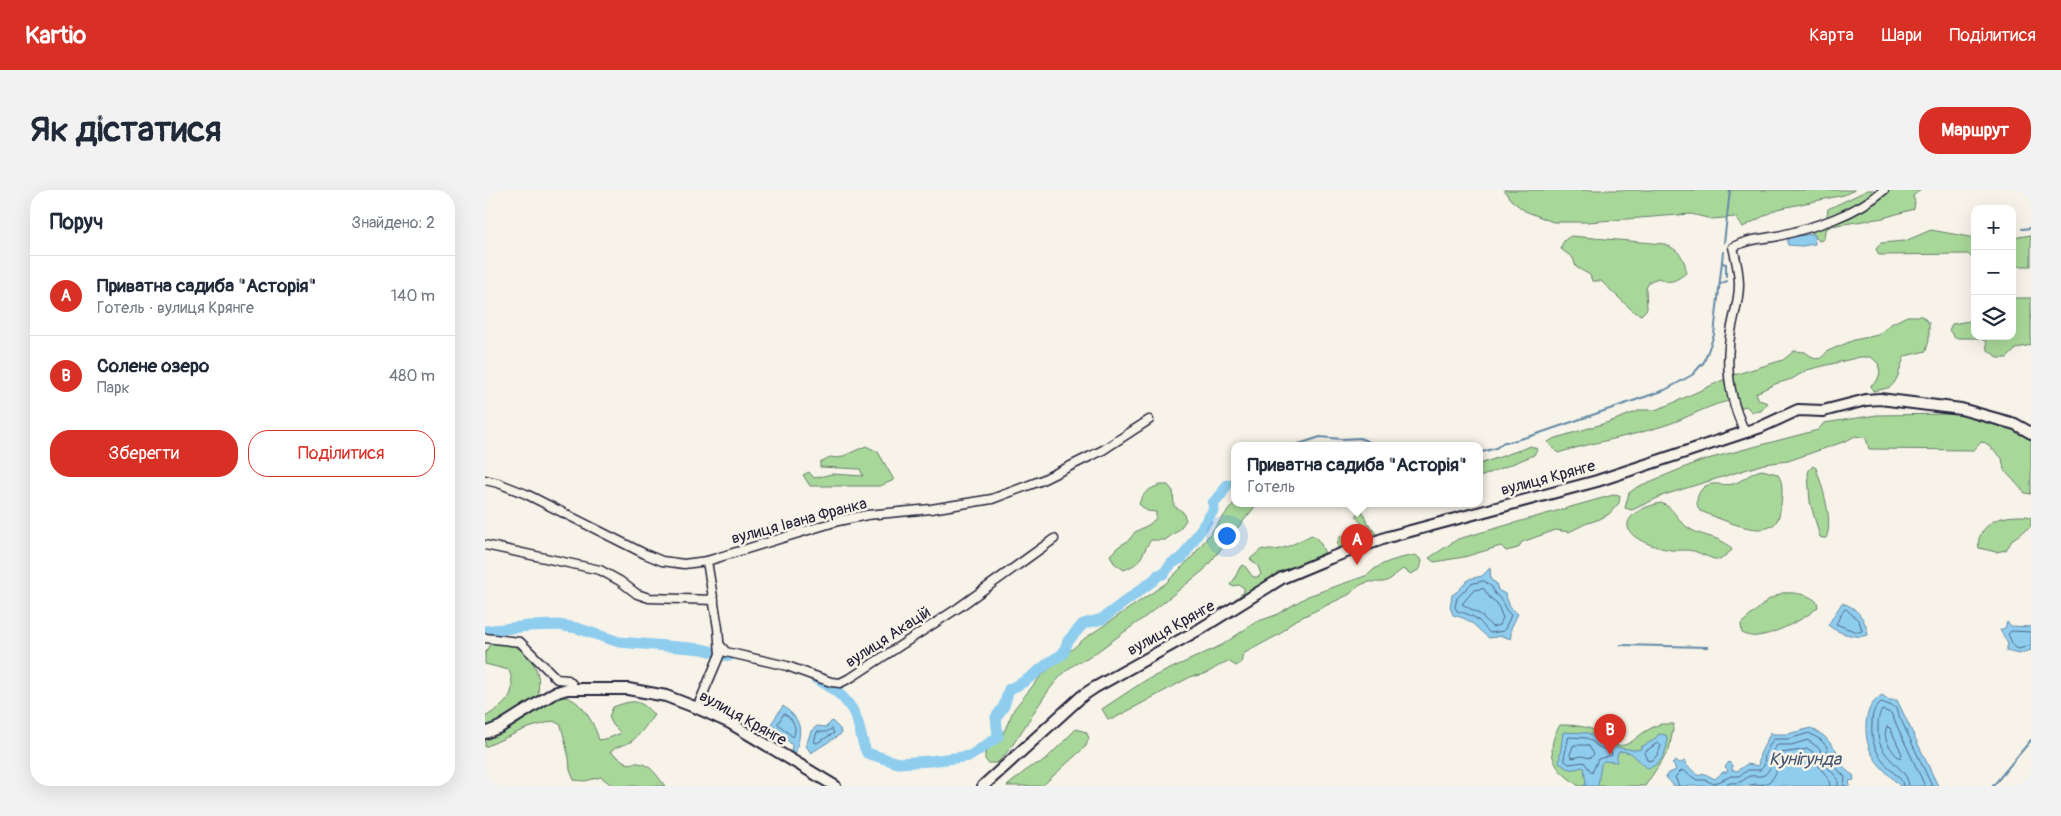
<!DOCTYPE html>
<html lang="uk">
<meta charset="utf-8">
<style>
:root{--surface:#fff;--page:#f2f2f3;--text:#1f2937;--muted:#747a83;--line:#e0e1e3;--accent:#d93025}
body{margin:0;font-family:Pangolin,sans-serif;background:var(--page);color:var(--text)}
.controls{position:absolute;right:15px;top:15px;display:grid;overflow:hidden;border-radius:10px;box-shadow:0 5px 20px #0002}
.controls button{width:45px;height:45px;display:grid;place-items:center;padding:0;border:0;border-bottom:1px solid var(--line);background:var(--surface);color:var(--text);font:25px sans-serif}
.you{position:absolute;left:741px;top:345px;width:18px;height:18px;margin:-12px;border:4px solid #fff;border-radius:50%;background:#1a73e8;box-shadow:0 0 0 8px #1a73e833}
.badge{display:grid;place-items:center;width:32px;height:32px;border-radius:50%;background:var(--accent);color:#fff;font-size:16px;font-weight:700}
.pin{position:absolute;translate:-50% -41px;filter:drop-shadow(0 1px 2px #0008)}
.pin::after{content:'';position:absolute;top:26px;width:18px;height:15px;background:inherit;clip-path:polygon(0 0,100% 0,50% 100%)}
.popup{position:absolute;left:746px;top:252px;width:252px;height:65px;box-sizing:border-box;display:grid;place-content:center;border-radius:10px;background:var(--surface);filter:drop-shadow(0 1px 4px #0005);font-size:16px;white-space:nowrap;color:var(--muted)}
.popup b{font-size:19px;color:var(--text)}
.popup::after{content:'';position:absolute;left:50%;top:100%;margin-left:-10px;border:10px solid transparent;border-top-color:var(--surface)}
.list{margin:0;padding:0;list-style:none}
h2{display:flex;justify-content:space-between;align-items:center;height:65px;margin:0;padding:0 20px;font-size:21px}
h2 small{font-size:16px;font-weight:400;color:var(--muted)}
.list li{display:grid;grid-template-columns:32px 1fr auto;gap:15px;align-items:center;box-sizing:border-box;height:80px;padding:0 20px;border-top:1px solid var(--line)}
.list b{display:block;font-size:19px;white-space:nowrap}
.list p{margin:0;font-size:16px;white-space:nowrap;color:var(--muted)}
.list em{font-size:16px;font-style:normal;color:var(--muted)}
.actions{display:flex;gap:10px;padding:15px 20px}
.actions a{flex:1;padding:11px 0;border:1px solid var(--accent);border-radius:20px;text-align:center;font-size:18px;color:var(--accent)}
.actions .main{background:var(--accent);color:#fff}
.icon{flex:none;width:28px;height:28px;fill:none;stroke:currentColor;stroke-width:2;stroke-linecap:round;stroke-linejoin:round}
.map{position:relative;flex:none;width:1546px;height:596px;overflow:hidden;border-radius:20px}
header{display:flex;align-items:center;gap:30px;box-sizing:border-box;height:70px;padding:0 25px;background:var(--accent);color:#fff}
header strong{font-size:24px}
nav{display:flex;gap:28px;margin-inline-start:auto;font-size:18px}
.intro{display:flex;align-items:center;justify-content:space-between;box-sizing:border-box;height:120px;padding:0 30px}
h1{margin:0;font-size:35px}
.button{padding:12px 22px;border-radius:20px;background:var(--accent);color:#fff;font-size:18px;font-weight:700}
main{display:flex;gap:30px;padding:0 30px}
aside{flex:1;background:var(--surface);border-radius:20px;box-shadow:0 5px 20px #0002}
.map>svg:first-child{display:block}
.green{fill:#a8d899;stroke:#657d6a}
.water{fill:#8fcdef;stroke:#6389a7}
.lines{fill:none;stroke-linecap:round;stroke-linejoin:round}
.shore{stroke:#4e6683;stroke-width:1}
.stream{stroke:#6389a7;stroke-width:2}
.river{stroke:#8fcdef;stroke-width:11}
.street-casing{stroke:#22223b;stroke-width:11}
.secondary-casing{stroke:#22223b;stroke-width:14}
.street{stroke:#f7f3e8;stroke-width:8}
.secondary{stroke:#f7f3e8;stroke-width:10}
.labels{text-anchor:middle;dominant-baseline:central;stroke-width:5;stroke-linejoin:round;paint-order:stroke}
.street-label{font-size:16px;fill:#22223b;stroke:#f7f3e8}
.water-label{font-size:18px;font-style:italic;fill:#435571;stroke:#f7f3e8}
</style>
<header>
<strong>Kartio</strong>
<nav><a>Карта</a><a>Шари</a><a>Поділитися</a></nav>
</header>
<div class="intro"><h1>Як дістатися</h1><a class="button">Маршрут</a></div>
<main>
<aside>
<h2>Поруч<small>Знайдено: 2</small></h2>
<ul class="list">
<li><span class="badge">A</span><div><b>Приватна садиба &quot;Асторія&quot;</b><p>Готель · вулиця Крянге</p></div><em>140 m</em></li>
<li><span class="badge">B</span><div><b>Солене озеро</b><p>Парк</p></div><em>480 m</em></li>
</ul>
<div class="actions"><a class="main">Зберегти</a><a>Поділитися</a></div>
</aside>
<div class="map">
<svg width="1546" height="596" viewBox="0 0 1546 596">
<rect width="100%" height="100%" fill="#f7f3e8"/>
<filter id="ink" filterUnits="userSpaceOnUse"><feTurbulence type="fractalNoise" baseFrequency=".02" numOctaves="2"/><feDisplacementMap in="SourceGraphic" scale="10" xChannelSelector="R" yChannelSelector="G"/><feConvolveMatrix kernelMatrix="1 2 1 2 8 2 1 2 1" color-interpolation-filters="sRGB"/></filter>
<g filter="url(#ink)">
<g class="green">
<path d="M 1019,0 L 1370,0 L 1359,5 L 1292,19 L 1258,37 L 1250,27 L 1227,29 L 1206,24 L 1103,32 L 1068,32 L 1040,21 L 1026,10 Z"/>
<path d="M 1383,0 L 1435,0 L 1428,6 L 1430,12 L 1429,19 L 1398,28 L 1346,36 L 1340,40 L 1339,49 L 1334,51 L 1327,42 L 1320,43 L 1319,39 L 1341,32 L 1343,19 Z"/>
<path d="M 1446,40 L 1490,48 L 1490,71 L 1483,64 L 1394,65 L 1391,59 L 1396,53 L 1420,51 Z"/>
<path d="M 1546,45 L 1546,76 L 1527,76 L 1527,48 Z"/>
<path d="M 1086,46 L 1179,54 C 1193,59 1201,68 1201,83 C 1192,90 1185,95 1174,88 L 1165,91 L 1161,98 L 1162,119 L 1156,125 L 1148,121 L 1116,91 L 1107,91 L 1105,85 L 1091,77 L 1088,68 L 1076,59 C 1077,52 1080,49 1086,46 Z"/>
<path d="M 1527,108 L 1546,108 L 1546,155 L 1532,158 L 1522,168 L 1513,168 L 1502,159 L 1501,151 L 1491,148 L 1470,148 L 1464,140 L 1467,134 L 1490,130 L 1490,146 L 1527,146 Z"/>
<path d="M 1422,126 L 1437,126 L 1444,133 L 1444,150 L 1441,161 L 1420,166 C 1415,175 1414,191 1405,197 C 1401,199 1393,200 1388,201 L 1386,195 L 1392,191 L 1395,183 L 1393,173 L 1386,167 L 1375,167 L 1322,180 L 1307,189 L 1290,194 L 1271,203 L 1274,210 L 1283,213 L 1276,221 L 1267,222 L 1261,216 L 1254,218 L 1250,210 C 1225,213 1202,229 1178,236 C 1144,247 1108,252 1073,263 L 1063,252 L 1068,249 L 1127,231 L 1156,220 L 1170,220 L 1188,213 L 1249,185 L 1298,170 L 1309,161 L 1320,162 L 1330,169 L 1336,168 L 1343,161 L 1369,150 L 1393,145 L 1406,134 Z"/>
<path d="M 1466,224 L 1492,226 L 1546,245 L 1546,304 L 1540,303 L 1519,280 L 1517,268 L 1501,253 L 1496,252 L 1489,260 L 1384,259 L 1381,248 L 1370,246 L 1361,251 L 1303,271 L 1279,274 L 1179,305 L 1147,320 L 1140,318 L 1144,303 L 1152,297 L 1215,271 L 1333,240 L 1339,233 L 1392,225 Z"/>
<path d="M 381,256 L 393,262 L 409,290 L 395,296 L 325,296 L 318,285 L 324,282 L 329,288 L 347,284 L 378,286 L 375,279 L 335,277 L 335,272 L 345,267 L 354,268 Z"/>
<path d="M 1046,256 L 1052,259 L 1049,265 L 995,287 L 995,274 Z"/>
<path d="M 1328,276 L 1331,278 C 1337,296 1349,331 1341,348 L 1338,348 L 1335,347 L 1325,312 L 1323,284 L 1324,280 Z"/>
<path d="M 1277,280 L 1292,284 C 1299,291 1297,305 1296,314 C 1295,319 1295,324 1293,329 C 1282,353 1233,327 1215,321 C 1212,316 1211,312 1213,306 C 1220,287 1236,297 1248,294 C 1258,291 1266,282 1277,280 Z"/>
<path d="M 675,295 L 683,295 L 688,301 L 689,316 L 698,322 L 701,330 L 694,340 L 680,350 L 666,350 C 655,365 659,372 639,380 L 629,373 L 625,365 L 633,357 L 644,350 L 650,342 L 665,334 L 671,328 L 671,322 L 662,321 L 654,314 C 658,302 664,299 675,295 Z"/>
<path d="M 1128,305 L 1135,306 L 1134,313 L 1124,324 L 1115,329 L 1100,334 L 1084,342 L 1071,340 L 1037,352 L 1033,358 L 1021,361 L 1016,356 L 979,367 L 949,372 L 944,368 L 973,349 Z"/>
<path d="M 749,313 L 772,314 L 719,380 L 660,427 L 602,469 C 565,478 540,548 512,573 L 503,573 L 500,569 L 500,563 L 518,544 L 529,519 L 555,487 L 599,449 L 680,394 L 707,367 Z"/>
<path d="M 1176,313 C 1189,317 1193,332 1205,339 C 1217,347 1240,347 1247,360 L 1235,370 C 1225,369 1218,364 1209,361 C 1202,359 1193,361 1186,360 C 1173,358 1140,349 1143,333 C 1146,321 1166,315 1176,313 Z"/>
<path d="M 877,320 L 883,334 L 893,346 L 854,361 C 851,355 852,350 857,345 L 863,348 L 877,341 L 877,334 L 872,328 L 872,323 Z"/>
<path d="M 1541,326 L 1546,327 L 1546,336 L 1528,349 L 1521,360 L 1511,362 L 1494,358 C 1490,345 1505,330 1517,328 C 1524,326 1534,326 1541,326 Z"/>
<path d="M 827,345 C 834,349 839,358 840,366 L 743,419 L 743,415 L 759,402 L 759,398 L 755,395 L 746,396 L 745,394 L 749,390 L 755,377 L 759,375 L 768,387 L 773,387 L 776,384 L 773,376 L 765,369 L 777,359 C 794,364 811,352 827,345 Z"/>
<path d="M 931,365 L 937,371 L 935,379 L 926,384 L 918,379 C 911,383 906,391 898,392 C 894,393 889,391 885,392 C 877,393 870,398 865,404 L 807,432 L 795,444 L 758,464 L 756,473 L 751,476 L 743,471 C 729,477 723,486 707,486 L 628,529 L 623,529 L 617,519 L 661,490 L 737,455 L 771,432 L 791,425 L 823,406 L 883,385 C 894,372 914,368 931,365 Z"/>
<path d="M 1297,403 C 1308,402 1324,404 1332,412 L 1333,417 C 1322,428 1288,445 1272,446 C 1267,447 1261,445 1257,443 L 1256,434 L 1283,410 Z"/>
<path d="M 6,452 C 12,453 20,452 26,454 C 38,459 51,473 53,486 C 55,496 51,503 57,512 C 64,509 72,505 80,507 C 97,510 110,535 114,550 L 124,548 L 136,543 L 128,535 L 124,527 L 128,517 C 148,510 154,508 169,525 C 162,534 156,544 147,551 C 139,556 133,555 125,562 L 143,574 C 163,569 169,582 180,596 L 128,596 L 116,587 L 100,591 L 89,590 L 85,580 L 84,568 L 76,535 L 68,531 L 40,539 L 0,557 L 0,527 C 21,514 33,506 24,480 L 0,474 L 0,464 Z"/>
<path d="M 1176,534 L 1189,534 L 1184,560 L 1160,596 L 1093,596 C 1090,592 1085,590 1081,586 C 1063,572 1064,552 1075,535 C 1088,535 1105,536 1116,544 C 1124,549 1128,558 1139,555 C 1147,553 1152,547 1158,543 C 1164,539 1170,536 1176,534 Z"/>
<path d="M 591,539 L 601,542 L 604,548 L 601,556 L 557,596 L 522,596 L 545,577 L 559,571 Z"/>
</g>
<g class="water">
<path d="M 1329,44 L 1330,54 L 1317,56 L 1303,55 L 1302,51 L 1304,47 Z"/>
<path d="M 1005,378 L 1006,390 L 1011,393 L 1013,400 L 1020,404 L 1026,419 L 1033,424 L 1026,438 L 1026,449 L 1017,446 L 1004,448 C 989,437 989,430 968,425 L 965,417 L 967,405 L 973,401 L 984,389 L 997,386 Z"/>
<path d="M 1357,413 C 1372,417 1381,430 1383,445 C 1372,449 1352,443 1343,435 Z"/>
<path d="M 1522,432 L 1526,436 L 1546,437 L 1546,460 L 1534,464 L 1521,461 L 1523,454 L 1515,440 L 1520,438 Z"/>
<path d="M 1397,505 L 1404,510 L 1412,510 L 1453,596 L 1415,596 C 1394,575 1380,565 1381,534 C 1382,521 1386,512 1397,505 Z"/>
<path d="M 298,516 C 320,533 316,541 310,566 L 306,564 L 307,555 L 286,534 Z"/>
<path d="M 347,531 L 355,539 L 356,544 L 326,563 L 321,556 L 326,541 L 332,536 L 341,537 Z"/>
<path d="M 1326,538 L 1339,546 L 1352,561 L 1352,563 L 1349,561 L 1346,562 C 1349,568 1352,569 1355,572 C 1360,577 1360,581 1368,585 L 1369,590 L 1364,591 L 1365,596 L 1189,596 L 1181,587 L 1182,584 L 1191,580 L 1189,575 L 1187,574 L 1190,571 L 1196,573 L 1200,571 L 1201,575 L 1214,586 L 1218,583 L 1230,589 L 1238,582 L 1242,582 L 1243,580 L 1240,577 L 1244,572 L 1247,575 L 1247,580 L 1252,581 L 1262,574 L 1273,576 L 1275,564 L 1286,542 L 1288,544 L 1303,544 Z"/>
<path d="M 1078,542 L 1103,543 L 1123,556 L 1149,560 L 1156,559 L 1156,557 L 1169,550 L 1174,544 L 1181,545 C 1185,553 1179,570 1170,575 C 1168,577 1165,577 1162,578 L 1146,563 L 1135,561 L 1132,565 L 1132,572 L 1119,571 L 1116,574 L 1113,596 L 1098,596 L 1101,594 L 1099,578 L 1097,577 C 1086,581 1082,580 1074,572 Z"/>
</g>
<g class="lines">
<g class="shore">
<path d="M 999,391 L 1007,397 L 1010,404 C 1020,411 1017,418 1026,425 L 1019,441 L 1005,443 C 1000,439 998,434 993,430 C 987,425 979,423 972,421 L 970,417 L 972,408 L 986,394 Z"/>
<path d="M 999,399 L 1005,408 L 1012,413 L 1018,428 L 1014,435 L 1007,437 L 996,425 L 977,414 L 989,400 Z"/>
<path d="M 1361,419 L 1374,431 L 1377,440 L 1376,442 L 1369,441 L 1351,434 L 1358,421 Z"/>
<path d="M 1546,442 L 1526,441 L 1523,444 L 1529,457 L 1534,459 L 1546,455"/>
<path d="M 299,524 C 308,528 313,538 308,547 L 293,534 Z"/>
<path d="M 1402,537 L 1405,538 L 1417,564 L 1416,568 L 1413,567 C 1406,559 1396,548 1402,537 Z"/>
<path d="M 347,539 L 349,543 L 332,553 L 329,552 L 332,542 L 341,542 Z"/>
<path d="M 1084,547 L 1102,548 L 1114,557 L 1126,562 L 1127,565 L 1113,569 L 1107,583 L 1099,572 L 1084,574 L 1079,570 Z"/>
<path d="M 1173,553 L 1176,556 L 1173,564 L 1168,570 L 1163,571 L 1159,563 Z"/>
<path d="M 1089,555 L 1103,555 L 1109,564 L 1105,568 L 1097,566 L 1087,568 L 1085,565 Z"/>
<path d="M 1194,596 L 1190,587 L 1197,580 L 1212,590 L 1220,590 L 1229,594 L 1246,586 L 1254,586 L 1263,580 L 1275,580 L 1279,576 L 1280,564 L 1288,549 L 1304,549 L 1324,543 L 1336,550 L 1342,557 C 1341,569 1352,579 1360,587 L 1359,596"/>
<path d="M 1240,596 C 1245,591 1248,594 1255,592 C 1259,591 1261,587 1265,586 C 1272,585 1278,589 1283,581 C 1289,574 1286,563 1292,555 L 1306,555 L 1323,550 L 1335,559 L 1339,573 L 1353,589 L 1353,596"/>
<path d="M 1263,596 C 1268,593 1273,595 1279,594 C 1294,589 1291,575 1296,563 L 1323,559 L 1328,562 C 1330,577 1345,585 1345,596"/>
<path d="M 1418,596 L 1417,591 C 1398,571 1385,562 1387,533 C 1387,524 1389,518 1396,512 L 1410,517 L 1447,596"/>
<path d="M 1424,596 C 1423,576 1391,569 1393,539 C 1393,532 1393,526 1397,520 L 1406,523 L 1440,596"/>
</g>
<g class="stream">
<path d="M 1537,39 L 1546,38"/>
<path d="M 1239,53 L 1245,0"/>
<path d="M 1237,73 L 1241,74 L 1241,86"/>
<path d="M 1235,94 L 1242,91"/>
<path d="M 808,256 L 835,247 L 856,249 L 875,248 L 893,256"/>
<path d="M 994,263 L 1011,258 L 1019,252 L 1024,252 L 1049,245 L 1180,200 L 1207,185 L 1219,172 L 1229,145 L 1238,62"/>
<path d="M 742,295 L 750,287"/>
<path d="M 1136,455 L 1223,457"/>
<path d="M 1508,596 L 1546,550"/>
</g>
<g class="river">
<path d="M 0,441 L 44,436 L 73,435 L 92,438 L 134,452 L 217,459 L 244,466"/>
<path d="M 330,488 C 348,497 367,512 373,533 C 376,544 377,553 382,563 L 413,573 L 445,571 L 485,566 L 513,547 L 511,527 L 519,516 L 524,499 C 545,492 559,473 578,464 L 583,451 L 598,434 L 617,429 L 670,389 L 673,385 L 678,384 L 687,373 L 697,368 L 726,324 L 729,319 L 728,313 L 736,305 L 742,295"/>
</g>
<defs>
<g id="street">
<path d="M 1260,242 C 1247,215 1241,187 1244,156 C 1245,136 1254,115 1254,95 C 1254,82 1251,69 1248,57 C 1263,49 1277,49 1293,46 C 1330,37 1370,25 1399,0"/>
<path d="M 0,290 L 13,293 L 41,304 L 160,364 L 177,371 L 199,374 L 222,371 L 353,331 L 382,325 L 446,319 L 507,309 L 555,291 L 618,260 L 664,230"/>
<path d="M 0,355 L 115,380 L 135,391 L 152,404 L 164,408 L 229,410"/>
<path d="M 0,448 L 35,452 L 72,489 L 83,490 L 87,494 L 87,499"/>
<path d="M 235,455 L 241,462 L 302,476 L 346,492 L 355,493 L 367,487 L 473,418 L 569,349"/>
<path d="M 212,518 L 235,464 L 233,438 L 222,371"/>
</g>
<g id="secondary">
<path d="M 0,543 L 15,537 L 69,503 L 82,499 L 143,499 L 181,506 L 212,518 L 245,533 L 350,596"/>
<path d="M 498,596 L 597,506 L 609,498 L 715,439 L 797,388 L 845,368 L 903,347 L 1112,291 L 1276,237 L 1313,220 L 1338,221 L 1381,210 L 1395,209 L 1476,219 L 1530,234 L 1546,243"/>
</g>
</defs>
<use href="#street" class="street-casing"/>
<use href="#secondary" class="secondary-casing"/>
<use href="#street" class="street"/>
<use href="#secondary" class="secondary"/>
</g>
</g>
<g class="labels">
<g class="street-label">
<text transform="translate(1063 288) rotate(-15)">вулиця Крянге</text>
<text transform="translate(314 331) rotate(-15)">вулиця Івана Франка</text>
<text transform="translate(686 438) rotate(-29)">вулиця Крянге</text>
<text transform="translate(403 447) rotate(-33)">вулиця Акацій</text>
<text transform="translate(258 528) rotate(29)">вулиця Крянге</text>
</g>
<g class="water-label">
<text x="1320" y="569">Кунігунда</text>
</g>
</g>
</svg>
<div class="controls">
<button>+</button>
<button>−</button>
<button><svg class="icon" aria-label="layers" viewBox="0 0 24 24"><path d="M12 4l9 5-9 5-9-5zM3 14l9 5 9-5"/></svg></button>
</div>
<div class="you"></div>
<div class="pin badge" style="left:872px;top:375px">A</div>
<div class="popup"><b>Приватна садиба &quot;Асторія&quot;</b>Готель</div>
<div class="pin badge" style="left:1125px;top:565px">B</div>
</div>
</main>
